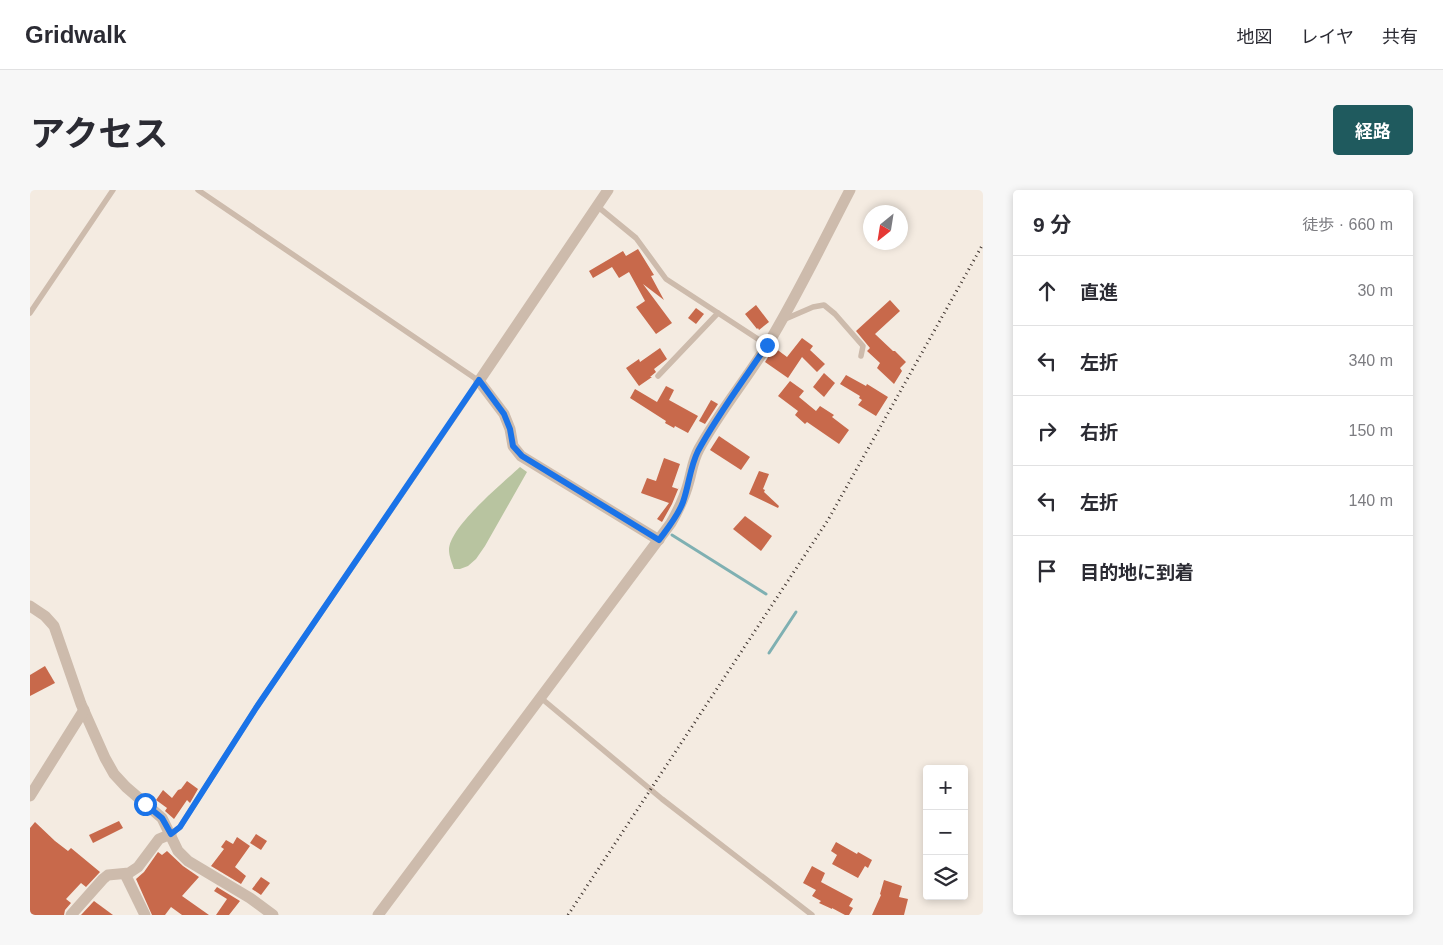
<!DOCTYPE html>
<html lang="ja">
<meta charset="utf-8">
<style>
:root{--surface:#fff;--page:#f7f7f7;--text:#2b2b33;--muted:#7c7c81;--line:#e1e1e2;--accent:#1f5a5e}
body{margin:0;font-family:Helvetica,"Noto Sans JP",sans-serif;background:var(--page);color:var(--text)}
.controls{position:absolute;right:15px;bottom:15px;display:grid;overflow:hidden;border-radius:5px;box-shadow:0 2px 8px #0003}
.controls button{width:45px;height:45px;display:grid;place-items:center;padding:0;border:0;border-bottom:1px solid var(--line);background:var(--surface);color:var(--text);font:25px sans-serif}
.compass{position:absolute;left:833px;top:15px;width:45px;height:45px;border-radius:50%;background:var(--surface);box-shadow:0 2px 8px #0003;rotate:210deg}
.stop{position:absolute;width:15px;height:15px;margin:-11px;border:4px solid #1a73e8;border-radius:50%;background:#fff}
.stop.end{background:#1a73e8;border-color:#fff;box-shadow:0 1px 5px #0008}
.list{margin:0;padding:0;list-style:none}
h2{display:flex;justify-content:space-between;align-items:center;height:65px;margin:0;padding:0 20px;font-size:21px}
h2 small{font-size:16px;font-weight:400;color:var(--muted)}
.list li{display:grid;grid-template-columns:32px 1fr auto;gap:15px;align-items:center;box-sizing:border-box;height:70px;padding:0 20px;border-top:1px solid var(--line)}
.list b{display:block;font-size:19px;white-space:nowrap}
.list em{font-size:16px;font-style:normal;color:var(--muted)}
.icon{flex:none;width:28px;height:28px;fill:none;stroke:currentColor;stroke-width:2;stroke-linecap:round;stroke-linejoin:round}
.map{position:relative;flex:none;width:953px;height:725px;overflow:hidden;border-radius:5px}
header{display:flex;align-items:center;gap:30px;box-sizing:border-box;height:70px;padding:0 25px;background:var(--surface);border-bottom:1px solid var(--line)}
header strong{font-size:24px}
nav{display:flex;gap:28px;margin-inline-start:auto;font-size:18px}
.intro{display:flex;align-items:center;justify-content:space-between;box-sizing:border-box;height:120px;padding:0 30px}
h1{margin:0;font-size:35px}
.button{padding:12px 22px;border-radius:5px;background:var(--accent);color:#fff;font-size:18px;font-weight:700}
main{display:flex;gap:30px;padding:0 30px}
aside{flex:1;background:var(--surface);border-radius:5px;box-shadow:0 2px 8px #0003}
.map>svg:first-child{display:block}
.green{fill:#b8c4a0}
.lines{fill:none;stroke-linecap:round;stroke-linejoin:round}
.stream{stroke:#7fb0b2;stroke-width:3}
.building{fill:#c8694b}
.service{stroke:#cdbbac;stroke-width:5.5}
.minor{stroke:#cdbbac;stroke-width:11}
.rail{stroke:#3b302b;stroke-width:3;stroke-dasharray:1 4;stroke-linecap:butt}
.route{stroke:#1a73e8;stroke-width:6}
</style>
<header>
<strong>Gridwalk</strong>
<nav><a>地図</a><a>レイヤ</a><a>共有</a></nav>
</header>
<div class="intro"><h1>アクセス</h1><a class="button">経路</a></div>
<main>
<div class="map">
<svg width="953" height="725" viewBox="0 0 953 725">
<rect width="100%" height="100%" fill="#f4ebe1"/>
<path class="green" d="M 490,277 L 497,282 L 455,356 L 446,369 L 438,376 L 430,379 L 424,379 C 422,373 419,366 419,360 C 419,337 473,293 490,277 Z"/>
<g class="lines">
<g class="stream">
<path d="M 642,345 L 736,404"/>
<path d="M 739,463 L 766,422"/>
</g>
</g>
<g class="building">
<path d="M 608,59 L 624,85 L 621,86 L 634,110 L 613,94 L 642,133 L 626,144 L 606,117 L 615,111 L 599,82 L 589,88 L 582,77 L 563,88 L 559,81 L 593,61 L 596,66 Z"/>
<path d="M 860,110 L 870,121 L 845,144 L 863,161 L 865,161 L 876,172 L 870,178 L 872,181 L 864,194 L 847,178 L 850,173 L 837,161 L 840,158 L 826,141 Z"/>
<path d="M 726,115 L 739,132 L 729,140 L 728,138 L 727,139 L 715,124 Z"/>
<path d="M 666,118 L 674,124 L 666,134 L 658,128 Z"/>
<path d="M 772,148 L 783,156 L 780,160 L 795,174 L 787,182 L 772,167 L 758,188 L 735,172 L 742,161 L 744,162 L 743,160 L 745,158 L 757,167 Z"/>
<path d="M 630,158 L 637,169 L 624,179 L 626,182 L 620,187 L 622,187 L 609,196 L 596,178 L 609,169 L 610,172 Z"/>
<path d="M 794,183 L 805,193 L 794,207 L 783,197 Z"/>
<path d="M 816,185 L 836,196 L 837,194 L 858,207 L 846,226 L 828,215 L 832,210 L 829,208 L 830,206 L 810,194 Z"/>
<path d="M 760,191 L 774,201 L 769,207 L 786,221 L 790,216 L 804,225 L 802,227 L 819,240 L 809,254 L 777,232 L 775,234 L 765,225 L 768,221 L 748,206 Z"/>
<path d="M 636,196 L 644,200 L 639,210 L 668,226 L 658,243 L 645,236 L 644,238 L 635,233 L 636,231 L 600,208 L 605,199 L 627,212 Z"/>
<path d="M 681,210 L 688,214 L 675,234 L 669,231 Z"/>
<path d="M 689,246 L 720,267 L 711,280 L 680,260 Z"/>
<path d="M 634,268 L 650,274 L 642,297 L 648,299 L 649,297 L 642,314 L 632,332 L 627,329 L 639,313 L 611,303 L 617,288 L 626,291 Z"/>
<path d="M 729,281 L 739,284 L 733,299 L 735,300 L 734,302 L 749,316 L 748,318 L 719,304 Z"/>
<path d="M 715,326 L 742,346 L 731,361 L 703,339 Z"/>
<path d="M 15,476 L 25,493 L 0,506 L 0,485 Z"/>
<path d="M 157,591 L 168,599 L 160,613 L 157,610 L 144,629 L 135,621 L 137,618 L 126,610 L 133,600 L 142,608 L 148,600 L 151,599 Z"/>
<path d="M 89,631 L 93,638 L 63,653 L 59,645 Z"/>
<path d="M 5,632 L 25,651 L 38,661 L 41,658 L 70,682 L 56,697 L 51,693 L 36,709 L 41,713 L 35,720 L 34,725 L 0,725 L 0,638 Z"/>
<path d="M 226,644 L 237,651 L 231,660 L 220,653 Z"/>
<path d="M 207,647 L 220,656 L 205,677 L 216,686 L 211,694 L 181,676 L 194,659 L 191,657 L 196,650 L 203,654 Z"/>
<path d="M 806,652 L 827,664 L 828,662 L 842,670 L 838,678 L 835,676 L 828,688 L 802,674 L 807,665 L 801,661 Z"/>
<path d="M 137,661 L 153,676 L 169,687 L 152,706 L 179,725 L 152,725 L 141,717 L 135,725 L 122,725 L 106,689 L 114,682 L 128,662 L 132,665 Z"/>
<path d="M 782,676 L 795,683 L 791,692 L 823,709 L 819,716 L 823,718 L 819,725 L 815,725 L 802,718 L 802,719 L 789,713 L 791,711 L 782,706 L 786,700 L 773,693 Z"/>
<path d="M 231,687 L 240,693 L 231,705 L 222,699 Z"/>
<path d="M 854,690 L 872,696 L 869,707 L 878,709 L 874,725 L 842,725 L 851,705 L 850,704 Z"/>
<path d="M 187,697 L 210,711 L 199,725 L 186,725 L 197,709 L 184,701 Z"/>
<path d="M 64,711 L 83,725 L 51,725 Z"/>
</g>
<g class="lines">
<g class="service">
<path d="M 567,16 L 606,48 L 636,89 L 737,155"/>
<path d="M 0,123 L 83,0"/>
<path d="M 753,130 L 783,117 L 794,115 L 805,124 L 833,156 L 831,166"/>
<path d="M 628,186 L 688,123"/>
<path d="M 511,508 L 632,609 L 782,725"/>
<path d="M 141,644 L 150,637 L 226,518 L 449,191 L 168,0"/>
</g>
<g class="minor">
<path d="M 578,0 L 449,191 L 474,224 L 480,239 L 483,256 L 491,266 L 629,350"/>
<path d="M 0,416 L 15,426 L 24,436 L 51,514 L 75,568 L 84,584 L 96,597 L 132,628 L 148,661 L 158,671 L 220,708 L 243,725"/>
<path d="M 0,606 L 54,520"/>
<path d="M 95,684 L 115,725"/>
<path d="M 41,725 L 73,689 L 78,685 L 99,683 L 108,677 L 129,649 L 141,644"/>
<path d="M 348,725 L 641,333 C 649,319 655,307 659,291 C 662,280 663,270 669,259 C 689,222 716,190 738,154 C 768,104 793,52 820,0"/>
</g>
<path class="rail" d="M 538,725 L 798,330 L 953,54"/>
</g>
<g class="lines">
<path class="route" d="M 115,614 L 132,628 L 141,644 L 150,637 L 226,518 L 449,190 L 474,224 L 480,239 L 483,256 L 492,266 L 629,350 C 637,339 648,326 653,312 C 659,295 660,277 668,261 C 688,224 714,190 737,155"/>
</g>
</svg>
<div class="controls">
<button>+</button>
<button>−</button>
<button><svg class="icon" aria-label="layers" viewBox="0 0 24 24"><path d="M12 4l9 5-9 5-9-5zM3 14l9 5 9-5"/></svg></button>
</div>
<svg class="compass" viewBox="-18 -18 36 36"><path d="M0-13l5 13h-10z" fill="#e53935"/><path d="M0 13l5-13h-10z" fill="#7c7c81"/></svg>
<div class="stop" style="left:115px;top:614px"></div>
<div class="stop end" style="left:737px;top:155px"></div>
</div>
<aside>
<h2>9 分<small>徒歩 · 660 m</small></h2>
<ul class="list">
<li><svg class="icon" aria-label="ahead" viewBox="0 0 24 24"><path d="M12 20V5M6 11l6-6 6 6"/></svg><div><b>直進</b></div><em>30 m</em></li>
<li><svg class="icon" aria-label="left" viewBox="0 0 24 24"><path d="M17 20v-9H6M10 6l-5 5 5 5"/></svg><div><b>左折</b></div><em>340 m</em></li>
<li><svg class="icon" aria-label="right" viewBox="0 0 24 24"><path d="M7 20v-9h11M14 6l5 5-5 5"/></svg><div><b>右折</b></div><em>150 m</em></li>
<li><svg class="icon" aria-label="left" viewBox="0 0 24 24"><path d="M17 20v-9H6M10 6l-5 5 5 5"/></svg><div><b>左折</b></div><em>140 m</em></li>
<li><svg class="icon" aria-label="arrive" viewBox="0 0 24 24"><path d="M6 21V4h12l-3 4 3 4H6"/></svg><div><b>目的地に到着</b></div></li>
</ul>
</aside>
</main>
